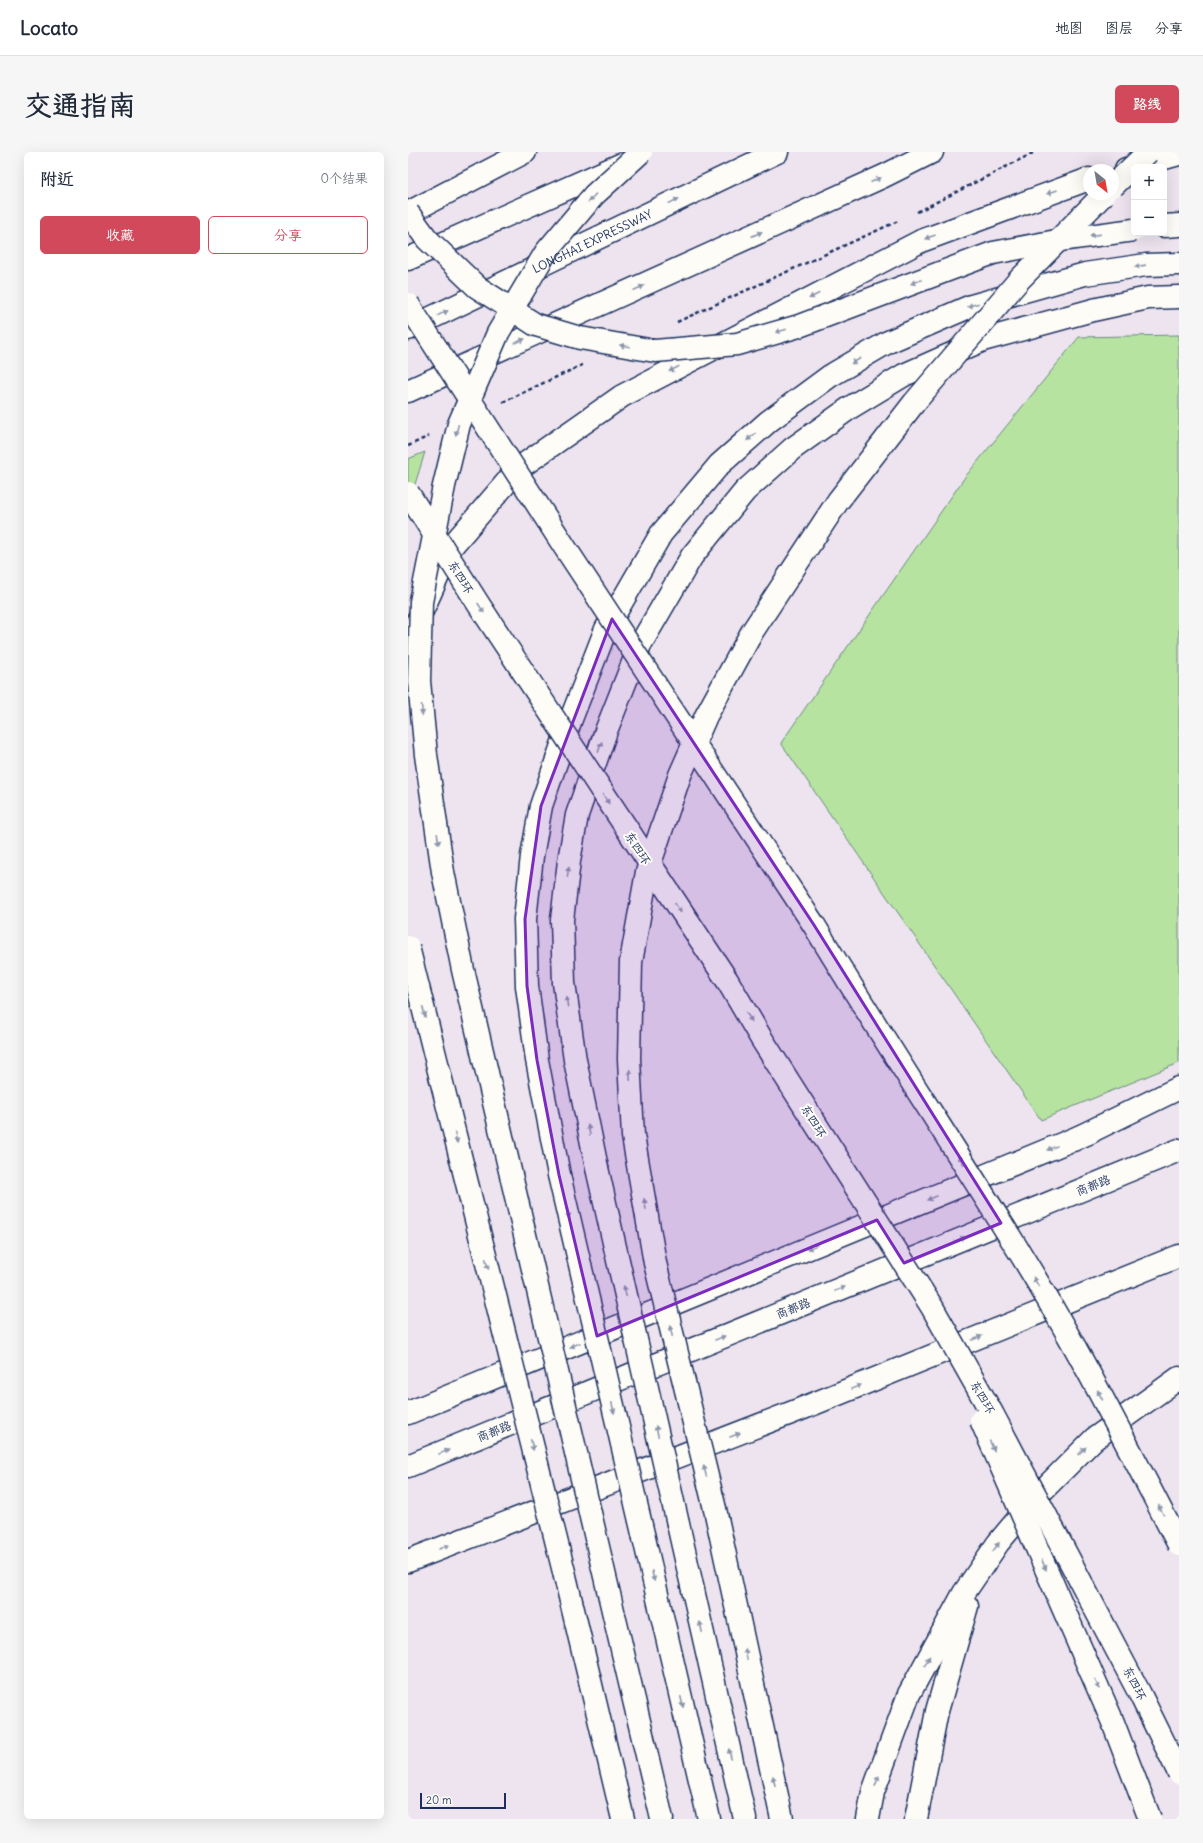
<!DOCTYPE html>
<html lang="zh">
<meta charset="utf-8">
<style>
:root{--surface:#fff;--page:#f6f6f7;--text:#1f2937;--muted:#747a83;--line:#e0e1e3;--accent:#d1495b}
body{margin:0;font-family:Delius,"LXGW WenKai TC",sans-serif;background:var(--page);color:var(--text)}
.controls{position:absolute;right:12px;top:12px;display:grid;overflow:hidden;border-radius:6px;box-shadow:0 4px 16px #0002}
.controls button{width:36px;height:36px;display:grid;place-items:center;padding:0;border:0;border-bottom:1px solid var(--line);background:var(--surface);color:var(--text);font:20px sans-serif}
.compass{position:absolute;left:675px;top:12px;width:36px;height:36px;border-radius:50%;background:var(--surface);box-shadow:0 4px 16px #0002;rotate:149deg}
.scale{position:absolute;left:12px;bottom:10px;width:86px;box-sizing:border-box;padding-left:4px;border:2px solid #1b2f5e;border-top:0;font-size:11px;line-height:14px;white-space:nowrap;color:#1b2f5e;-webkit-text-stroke:3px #fdfcf7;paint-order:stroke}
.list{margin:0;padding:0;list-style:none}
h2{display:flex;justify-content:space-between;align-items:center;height:52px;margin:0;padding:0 16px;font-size:17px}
h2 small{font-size:13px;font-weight:400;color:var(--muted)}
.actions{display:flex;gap:8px;padding:12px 16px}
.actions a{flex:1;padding:9px 0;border:1px solid var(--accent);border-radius:6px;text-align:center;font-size:14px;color:var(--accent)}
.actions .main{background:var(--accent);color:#fff}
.map{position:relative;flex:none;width:771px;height:1667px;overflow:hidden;border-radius:6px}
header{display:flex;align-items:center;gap:24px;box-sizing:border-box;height:56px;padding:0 20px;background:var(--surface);border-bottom:1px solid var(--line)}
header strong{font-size:19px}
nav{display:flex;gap:22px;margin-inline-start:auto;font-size:14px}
.intro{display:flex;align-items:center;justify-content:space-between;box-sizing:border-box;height:96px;padding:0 24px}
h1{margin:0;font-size:28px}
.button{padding:10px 18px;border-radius:6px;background:var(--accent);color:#fff;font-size:14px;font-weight:700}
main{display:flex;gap:24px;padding:0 24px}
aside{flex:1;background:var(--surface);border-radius:6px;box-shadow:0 4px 16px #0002}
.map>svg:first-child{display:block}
.green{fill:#b7e3a0;stroke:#69897f}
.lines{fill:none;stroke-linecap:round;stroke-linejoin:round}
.street-casing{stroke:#1b2f5e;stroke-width:25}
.secondary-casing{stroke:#1b2f5e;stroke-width:25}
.primary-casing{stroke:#1b2f5e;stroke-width:25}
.highway-casing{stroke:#1b2f5e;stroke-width:25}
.path{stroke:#1b2f5e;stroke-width:2.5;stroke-dasharray:4 3;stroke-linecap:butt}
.street{stroke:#fdfcf7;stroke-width:22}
.secondary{stroke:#fdfcf7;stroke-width:22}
.primary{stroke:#fdfcf7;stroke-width:22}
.highway{stroke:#fdfcf7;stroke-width:22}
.highway-bridge-casing{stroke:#1b2f5e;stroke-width:25;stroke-linecap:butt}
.highway-bridge{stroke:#fdfcf7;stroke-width:22}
.oneway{fill:#8c96aa}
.marked{fill:#7b2cbf;fill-opacity:0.2;stroke:#7b2cbf;stroke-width:3;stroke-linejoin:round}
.labels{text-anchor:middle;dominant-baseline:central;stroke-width:4;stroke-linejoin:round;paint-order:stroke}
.street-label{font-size:12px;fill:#1b2f5e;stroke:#fdfcf7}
</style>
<header>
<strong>Locato</strong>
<nav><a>地图</a><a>图层</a><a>分享</a></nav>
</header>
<div class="intro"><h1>交通指南</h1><a class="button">路线</a></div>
<main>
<aside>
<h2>附近<small>0个结果</small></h2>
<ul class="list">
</ul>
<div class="actions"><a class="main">收藏</a><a>分享</a></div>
</aside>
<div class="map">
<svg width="771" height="1667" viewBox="0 0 771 1667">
<rect width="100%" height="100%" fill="#ede4ef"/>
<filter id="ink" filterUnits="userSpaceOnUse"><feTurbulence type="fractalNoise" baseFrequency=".025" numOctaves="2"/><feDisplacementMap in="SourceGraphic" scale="8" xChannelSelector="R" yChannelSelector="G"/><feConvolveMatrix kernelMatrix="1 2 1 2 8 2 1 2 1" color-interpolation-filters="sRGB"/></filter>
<g filter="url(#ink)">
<g class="green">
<path d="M 771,183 L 771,911 L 633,968 L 373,591 L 557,325 L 671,185 Z"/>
<path d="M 17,300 L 0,355 L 0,307 Z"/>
</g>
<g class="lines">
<defs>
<g id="street">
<path d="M 718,17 L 771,2"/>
<path d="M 0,490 L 43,395 L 111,316 L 214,244 L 513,89 L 681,27"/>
</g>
<g id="secondary">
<path d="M 0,61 L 117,0"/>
<path d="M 0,239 L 476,24 L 524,0"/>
</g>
<g id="primary">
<path d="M 0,1261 L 683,980"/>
<path d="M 0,1314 L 771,998"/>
</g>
<g id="highway">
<path d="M 756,74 L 771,73"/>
<path d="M 0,107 L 221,9"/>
<path id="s1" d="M 0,177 L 369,0"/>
<path d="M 665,988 L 771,936"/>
<path d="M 189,1016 L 167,908 L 156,831 L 154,768 L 161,709 L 169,663 L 198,579 L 232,493 L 284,404 L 337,339 L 384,297 L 443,255 L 496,223 L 575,188 L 685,158 L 740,146 L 771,145"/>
<path d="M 151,1023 L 129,908 L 119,834 L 117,767 L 124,704 L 133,654 L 163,567 L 198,477 L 253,382 L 311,313 L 361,269 L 422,224 L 480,190 L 563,154 L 677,122 L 738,113 L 771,112"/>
<path d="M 307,1357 L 374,1667"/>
<path d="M 270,1372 L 337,1667"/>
<path d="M 236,1386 L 301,1667"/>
<path d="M 0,1409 L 388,1259 L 771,1104"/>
<path d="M 194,1412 L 254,1667"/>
<path d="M 157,1424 L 215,1667"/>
<path d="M 460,1667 L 465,1640 L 501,1542 L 556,1441 L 590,1391 L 632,1341 L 686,1287 L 771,1226"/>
<path d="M 508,1667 L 529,1559 L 559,1454"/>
</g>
</defs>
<use href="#street" class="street-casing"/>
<use href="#secondary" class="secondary-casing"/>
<use href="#primary" class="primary-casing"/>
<use href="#highway" class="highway-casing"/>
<g class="path">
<path d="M 509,60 L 627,0"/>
<path d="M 269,170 L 490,69"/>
<path d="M 95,250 L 174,213"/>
<path d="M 0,294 L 21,284"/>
</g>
<use href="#street" class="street"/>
<use href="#secondary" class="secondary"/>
<use href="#primary" class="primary"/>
<use href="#highway" class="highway"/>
<defs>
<g id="highway-bridge">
<path d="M 705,34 L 740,0"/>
<path d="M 0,61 L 19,87 L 69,135 L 128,173 L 172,186 L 247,199 L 329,192 L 391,174 L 585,101 L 659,87 L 726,78"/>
<path d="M 0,152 L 158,397 L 406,773 C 472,883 544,991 612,1101 C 670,1195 720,1295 771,1393"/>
<path d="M 0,341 L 71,453 L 319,828 L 353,886 L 524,1155 L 585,1263 L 732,1542 L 771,1621"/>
<path d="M 0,795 L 157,1424"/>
<path d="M 189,1016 L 270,1372"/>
<path d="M 151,1023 L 236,1386"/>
<path d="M 573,1268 L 704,1568 L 742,1667"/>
<path d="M 307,1357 L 247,1111 L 225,984 L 221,907 L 223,810 L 239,720 L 272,623 L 298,564 L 344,480 L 430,349 L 506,251 L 611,128 L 696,42"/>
<path d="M 194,1412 L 55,818 L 35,720 L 18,603 L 11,529 L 13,450 L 36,334 L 51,272 L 90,181 L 138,100 L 186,43 L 233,0"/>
</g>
</defs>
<use href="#highway-bridge" class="highway-bridge-casing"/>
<use href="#highway-bridge" class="highway-bridge"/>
</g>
<defs><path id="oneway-solid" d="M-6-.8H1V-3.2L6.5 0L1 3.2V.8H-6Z"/></defs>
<g class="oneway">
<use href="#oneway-solid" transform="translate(468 28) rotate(-24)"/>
<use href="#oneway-solid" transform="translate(644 40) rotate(160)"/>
<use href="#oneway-solid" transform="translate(184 46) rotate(132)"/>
<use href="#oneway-solid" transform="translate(266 49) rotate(-26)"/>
<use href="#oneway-solid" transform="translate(349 82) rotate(-24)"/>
<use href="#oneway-solid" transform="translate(687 83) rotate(173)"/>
<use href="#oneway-solid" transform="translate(522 85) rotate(160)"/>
<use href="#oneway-solid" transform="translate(732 114) rotate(172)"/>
<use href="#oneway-solid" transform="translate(508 130) rotate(159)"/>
<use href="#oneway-solid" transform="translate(231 136) rotate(-24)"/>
<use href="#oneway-solid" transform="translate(406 144) rotate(153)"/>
<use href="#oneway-solid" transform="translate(565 153) rotate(162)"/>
<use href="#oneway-solid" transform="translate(35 161) rotate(-26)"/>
<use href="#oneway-solid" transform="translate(373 179) rotate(164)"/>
<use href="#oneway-solid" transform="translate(112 189) rotate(-24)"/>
<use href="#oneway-solid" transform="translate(217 194) rotate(-170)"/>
<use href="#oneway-solid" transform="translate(448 209) rotate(150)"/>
<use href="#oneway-solid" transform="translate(266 217) rotate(153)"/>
<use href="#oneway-solid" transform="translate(49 278) rotate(104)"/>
<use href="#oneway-solid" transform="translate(343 285) rotate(139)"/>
<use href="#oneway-solid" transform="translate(73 456) rotate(57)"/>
<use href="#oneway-solid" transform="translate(14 558) rotate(85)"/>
<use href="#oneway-solid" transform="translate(192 595) rotate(-71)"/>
<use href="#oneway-solid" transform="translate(198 647) rotate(57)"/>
<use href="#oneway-solid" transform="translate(30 687) rotate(82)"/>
<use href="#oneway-solid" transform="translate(160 720) rotate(-83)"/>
<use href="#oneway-solid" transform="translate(270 756) rotate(56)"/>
<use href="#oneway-solid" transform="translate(159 850) rotate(-98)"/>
<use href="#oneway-solid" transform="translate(16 860) rotate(76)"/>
<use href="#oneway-solid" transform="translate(341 865) rotate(59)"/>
<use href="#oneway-solid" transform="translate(222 923) rotate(-93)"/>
<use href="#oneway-solid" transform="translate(181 978) rotate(-101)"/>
<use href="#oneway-solid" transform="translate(48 986) rotate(76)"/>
<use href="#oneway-solid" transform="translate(644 996) rotate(158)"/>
<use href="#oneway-solid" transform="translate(553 1008) rotate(-122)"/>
<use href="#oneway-solid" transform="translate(524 1046) rotate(158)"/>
<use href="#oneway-solid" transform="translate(237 1052) rotate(-100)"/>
<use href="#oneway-solid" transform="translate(160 1061) rotate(77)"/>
<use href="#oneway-solid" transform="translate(552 1087) rotate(-22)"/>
<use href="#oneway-solid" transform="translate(404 1095) rotate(158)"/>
<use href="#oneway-solid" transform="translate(79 1112) rotate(76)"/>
<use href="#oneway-solid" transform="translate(628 1130) rotate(-120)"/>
<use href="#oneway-solid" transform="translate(432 1137) rotate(-22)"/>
<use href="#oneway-solid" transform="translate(217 1139) rotate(-103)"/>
<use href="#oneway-solid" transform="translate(263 1179) rotate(-104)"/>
<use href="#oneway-solid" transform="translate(312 1186) rotate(-22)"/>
<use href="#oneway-solid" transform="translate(569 1186) rotate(-22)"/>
<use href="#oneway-solid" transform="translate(167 1193) rotate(158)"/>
<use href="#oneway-solid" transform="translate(448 1235) rotate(-22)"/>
<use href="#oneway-solid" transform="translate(692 1243) rotate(-118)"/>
<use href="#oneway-solid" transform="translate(205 1256) rotate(77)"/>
<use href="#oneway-solid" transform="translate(249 1279) rotate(-103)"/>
<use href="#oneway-solid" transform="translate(327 1283) rotate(-21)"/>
<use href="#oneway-solid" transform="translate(124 1293) rotate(76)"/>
<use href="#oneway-solid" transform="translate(584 1294) rotate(66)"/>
<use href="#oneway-solid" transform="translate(674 1299) rotate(-45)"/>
<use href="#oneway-solid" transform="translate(36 1300) rotate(-22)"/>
<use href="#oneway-solid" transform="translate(297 1319) rotate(-104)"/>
<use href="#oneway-solid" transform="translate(753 1358) rotate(-118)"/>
<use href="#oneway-solid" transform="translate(36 1395) rotate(-21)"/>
<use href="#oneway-solid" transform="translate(588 1395) rotate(-55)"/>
<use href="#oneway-solid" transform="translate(636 1413) rotate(66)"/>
<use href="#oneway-solid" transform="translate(245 1424) rotate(77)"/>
<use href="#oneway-solid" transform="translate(293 1475) rotate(-103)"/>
<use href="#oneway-solid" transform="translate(338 1502) rotate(-102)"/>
<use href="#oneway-solid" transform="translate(519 1509) rotate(-61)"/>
<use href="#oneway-solid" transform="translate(689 1532) rotate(66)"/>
<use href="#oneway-solid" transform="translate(274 1550) rotate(77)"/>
<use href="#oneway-solid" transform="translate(322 1602) rotate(-103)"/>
<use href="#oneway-solid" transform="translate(366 1629) rotate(-102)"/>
<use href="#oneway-solid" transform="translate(469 1629) rotate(-70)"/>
</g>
</g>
<path class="marked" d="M 204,467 L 406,773 L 593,1071 L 496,1111 L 469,1068 L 189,1184 L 151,1023 L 129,908 L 119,834 L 117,767 L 133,654 Z"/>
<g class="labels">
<g class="street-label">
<text stroke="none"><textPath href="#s1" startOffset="204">LONGHAI EXPRESSWAY</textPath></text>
<text transform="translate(53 425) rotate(58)">东四环</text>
<text transform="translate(230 696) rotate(57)">东四环</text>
<text transform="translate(406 969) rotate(58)">东四环</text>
<text transform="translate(685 1033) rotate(-22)">商都路</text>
<text transform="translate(385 1156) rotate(-22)">商都路</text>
<text transform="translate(575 1245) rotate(60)">东四环</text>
<text transform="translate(86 1279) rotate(-22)">商都路</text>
<text transform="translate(727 1531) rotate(63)">东四环</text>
</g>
</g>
</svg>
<div class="controls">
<button>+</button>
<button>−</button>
</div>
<svg class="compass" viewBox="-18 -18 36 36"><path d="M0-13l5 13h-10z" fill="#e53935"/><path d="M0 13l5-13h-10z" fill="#747a83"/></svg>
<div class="scale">20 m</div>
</div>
</main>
